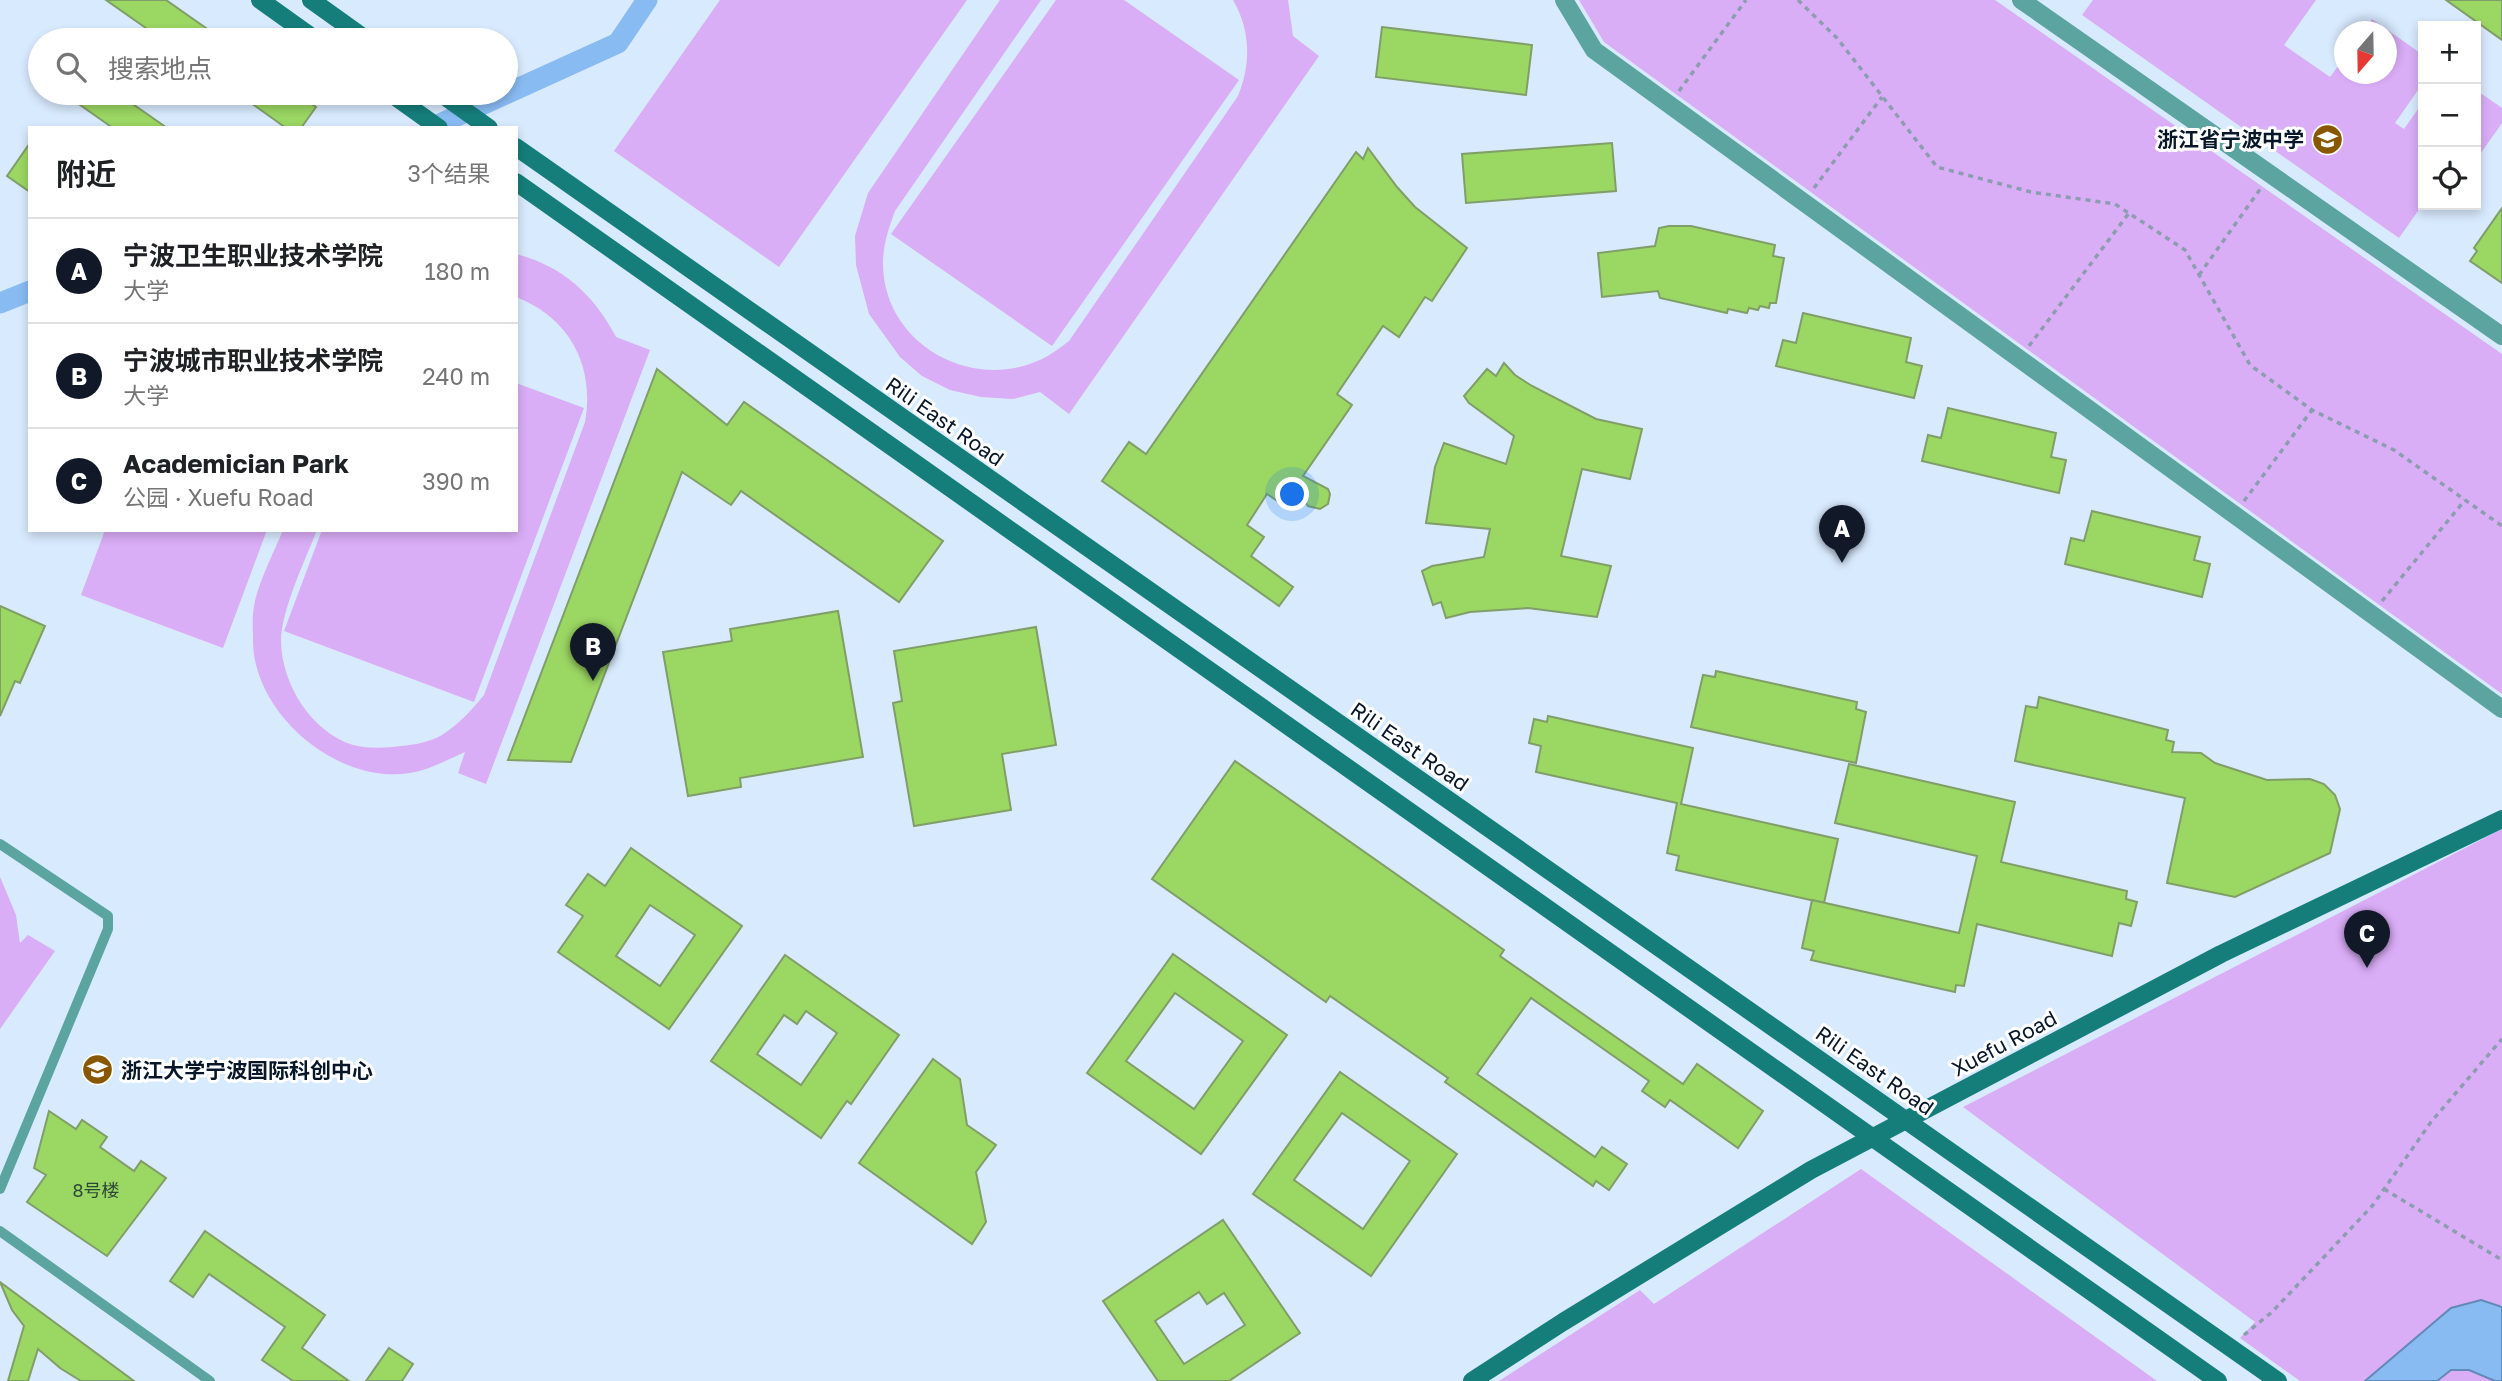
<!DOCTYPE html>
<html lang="zh">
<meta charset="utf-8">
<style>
:root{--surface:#fff;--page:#f2f2f2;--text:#202124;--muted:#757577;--line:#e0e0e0;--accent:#111827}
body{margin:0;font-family:"Golos Text","Noto Sans SC",sans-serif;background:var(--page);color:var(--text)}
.controls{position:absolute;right:21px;top:21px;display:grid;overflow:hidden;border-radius:0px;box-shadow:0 4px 10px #0003}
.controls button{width:63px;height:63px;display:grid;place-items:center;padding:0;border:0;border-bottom:2px solid var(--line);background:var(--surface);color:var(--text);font:35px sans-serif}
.compass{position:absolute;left:2334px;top:21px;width:63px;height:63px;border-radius:50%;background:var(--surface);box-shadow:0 4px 10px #0003;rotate:200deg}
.you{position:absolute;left:1293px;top:495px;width:24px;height:24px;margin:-18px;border:5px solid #fff;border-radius:50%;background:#1a73e8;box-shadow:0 0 0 10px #1a73e833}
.badge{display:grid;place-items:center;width:46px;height:46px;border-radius:50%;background:var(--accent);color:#fff;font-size:23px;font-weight:700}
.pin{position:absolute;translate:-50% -58px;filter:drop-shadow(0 2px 4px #0008)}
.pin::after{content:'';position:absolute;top:37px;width:24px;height:21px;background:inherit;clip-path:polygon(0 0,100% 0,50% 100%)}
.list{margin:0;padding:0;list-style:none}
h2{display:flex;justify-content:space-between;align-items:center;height:91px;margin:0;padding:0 28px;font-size:30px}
h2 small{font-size:23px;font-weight:400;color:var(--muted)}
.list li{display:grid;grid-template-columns:46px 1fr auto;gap:21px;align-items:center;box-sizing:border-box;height:105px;padding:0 28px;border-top:2px solid var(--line)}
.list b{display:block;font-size:26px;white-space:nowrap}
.list p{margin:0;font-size:23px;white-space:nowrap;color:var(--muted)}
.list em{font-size:23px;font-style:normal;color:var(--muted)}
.icon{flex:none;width:38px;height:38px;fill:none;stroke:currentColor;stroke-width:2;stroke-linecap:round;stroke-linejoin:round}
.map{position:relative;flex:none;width:2502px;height:1381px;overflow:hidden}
.search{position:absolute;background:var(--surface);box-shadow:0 4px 10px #0003;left:28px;top:28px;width:490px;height:77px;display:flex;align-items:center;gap:18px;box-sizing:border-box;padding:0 24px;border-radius:38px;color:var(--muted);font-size:26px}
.panel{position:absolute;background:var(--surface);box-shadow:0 4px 10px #0003;left:28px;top:126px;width:490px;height:406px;border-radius:0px}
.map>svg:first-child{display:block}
.green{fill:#daadf7}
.water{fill:#89bbf3;stroke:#628ab6;stroke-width:2}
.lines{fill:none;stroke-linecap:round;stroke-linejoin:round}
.canal{stroke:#89bbf3;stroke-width:21}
.building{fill:#9bd763;stroke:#809e67;stroke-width:2;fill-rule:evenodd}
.path{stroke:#8c9db0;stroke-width:3.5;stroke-dasharray:5 5;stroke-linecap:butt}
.lane{stroke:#5ca4a0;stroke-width:10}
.street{stroke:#5ca4a0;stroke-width:18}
.secondary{stroke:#157e7b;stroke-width:18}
.labels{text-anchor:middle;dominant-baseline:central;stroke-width:6;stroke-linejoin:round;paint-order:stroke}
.number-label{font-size:18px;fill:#2c4738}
.poi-label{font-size:21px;font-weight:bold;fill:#071729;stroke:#fff;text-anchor:end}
.street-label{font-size:21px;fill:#071729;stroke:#fff}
</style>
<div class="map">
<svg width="2502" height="1381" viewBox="0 0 2502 1381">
<rect width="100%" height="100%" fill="#d8eafe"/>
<g class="green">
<path d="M 720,0 L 967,0 L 779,267 L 614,151 Z"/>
<path d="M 1000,0 L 1041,0 L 895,211 C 889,227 883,245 883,263 C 883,344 972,393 1042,359 C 1052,354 1061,347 1069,341 L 1238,96 C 1251,64 1251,31 1233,0 L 1288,0 L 1293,36 L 1319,56 L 1069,414 L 1040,392 L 1013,399 L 981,397 L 950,390 L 922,376 L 900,357 L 869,314 L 856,265 L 855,236 L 868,193 Z"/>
<path d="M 1056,0 L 1124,0 L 1239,80 L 1052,346 L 891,234 Z"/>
<path d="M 1579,0 L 1995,0 L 2502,354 L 2502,694 L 1604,42 Z"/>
<path d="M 2093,0 L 2316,0 L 2284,45 L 2330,77 L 2344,58 L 2344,74 L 2386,74 L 2386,32 L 2363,31 L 2372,19 L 2423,55 L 2423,83 L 2395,123 L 2404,129 L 2423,102 L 2423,204 L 2399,238 L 2082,15 Z"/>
<path d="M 2476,90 L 2502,108 L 2502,123 L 2476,160 Z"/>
<path d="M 516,254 C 563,266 594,295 616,337 L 650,350 L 486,784 L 458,773 L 465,752 C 447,760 429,770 410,773 C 339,785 255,716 253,643 C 253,631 252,617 254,606 C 258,583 274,552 283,530 L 317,530 C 305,561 281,610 281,642 C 282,684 311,732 353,745 C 369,749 385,748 401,746 C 414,745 430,742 442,735 C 459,724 472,710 484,695 L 585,422 C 595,366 570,318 516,297 Z"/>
<path d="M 516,383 L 584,408 L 474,702 L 284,631 L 322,530 L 516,530 Z"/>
<path d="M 105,530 L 267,530 L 223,648 L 81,595 Z"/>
<path d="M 2502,829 L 2502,1381 L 2300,1381 L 2240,1338 L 2255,1322 L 1963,1107 Z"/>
<path d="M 0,877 L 16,915 L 20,943 L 28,935 L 55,951 L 0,1029 Z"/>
<path d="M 1861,1169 L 2157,1381 L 1499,1381 L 1640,1290 L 1654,1304 Z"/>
</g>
<path class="water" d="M 2481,1300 L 2502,1307 L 2502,1381 L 2495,1381 L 2469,1370 L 2451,1370 L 2437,1381 L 2365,1381 L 2451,1308 Z"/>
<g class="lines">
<g class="canal">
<path d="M 431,128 L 618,43 L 647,0"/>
<path d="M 0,303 L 30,291"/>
</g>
</g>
<g class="building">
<path d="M 106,0 L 166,0 L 223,40 L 163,40 Z"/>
<path d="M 2446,0 L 2502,0 L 2502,40 Z"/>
<path d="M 1382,27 L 1532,45 L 1526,95 L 1376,77 Z"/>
<path d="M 63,93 L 117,93 L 167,128 L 113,128 Z"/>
<path d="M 237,93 L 296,93 L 316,107 L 301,128 L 286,128 Z"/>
<path d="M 30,143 L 30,192 L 7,176 Z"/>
<path d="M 1612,143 L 1616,191 L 1466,203 L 1462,154 Z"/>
<path d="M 1368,148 L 1397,187 L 1415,207 L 1467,248 L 1432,301 L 1425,297 L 1399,337 L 1383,326 L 1337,394 L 1352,405 L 1303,476 L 1328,489 L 1330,494 L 1328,504 L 1320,509 L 1308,506 L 1294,485 L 1282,504 L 1267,494 L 1247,525 L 1264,537 L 1251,556 L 1293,587 L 1279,606 L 1102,481 L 1129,442 L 1146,454 L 1356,152 L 1363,159 Z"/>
<path d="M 2502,208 L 2502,283 L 2470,261 L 2477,251 L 2474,248 Z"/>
<path d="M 1669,226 L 1691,226 L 1775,245 L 1773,256 L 1784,258 L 1776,303 L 1770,303 L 1769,308 L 1760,306 L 1758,310 L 1749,308 L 1747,313 L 1728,309 L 1727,313 L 1660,298 L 1658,291 L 1602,297 L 1598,253 L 1655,246 L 1659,228 Z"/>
<path d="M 1803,313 L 1911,338 L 1906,362 L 1922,366 L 1914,398 L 1776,366 L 1783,340 L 1796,343 Z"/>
<path d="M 1504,363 L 1515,375 L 1532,386 L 1596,419 L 1642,429 L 1630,479 L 1582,469 L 1561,556 L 1611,566 L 1597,617 L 1528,608 L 1470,612 L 1446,618 L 1441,602 L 1433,605 L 1422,571 L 1432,566 L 1484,557 L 1490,529 L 1426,523 L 1435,467 L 1444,443 L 1506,464 L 1514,436 L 1469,403 L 1464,396 L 1487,369 L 1496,376 Z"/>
<path d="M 657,369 L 727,425 L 744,402 L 943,541 L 899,602 L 741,491 L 731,505 L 682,472 L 571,762 L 508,760 Z"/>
<path d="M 1948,408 L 2056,433 L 2051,457 L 2066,460 L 2059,493 L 1922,461 L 1928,435 L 1941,438 Z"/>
<path d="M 2092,511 L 2200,537 L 2194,560 L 2210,564 L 2202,597 L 2065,564 L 2071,538 L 2084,541 Z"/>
<path d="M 0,606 L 45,626 L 20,683 L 15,681 L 0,716 Z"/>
<path d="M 838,611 L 863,757 L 740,778 L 741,787 L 688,796 L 663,652 L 732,641 L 730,629 Z"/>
<path d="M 1036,627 L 1056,745 L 1002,754 L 1011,810 L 914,826 L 893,703 L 902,701 L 894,651 Z"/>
<path d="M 1716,671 L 1857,702 L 1856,709 L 1866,712 L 1856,763 L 1691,727 L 1703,675 L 1715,677 Z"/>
<path d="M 2039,697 L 2168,730 L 2166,740 L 2174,742 L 2172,752 L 2201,753 L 2215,763 L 2267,780 L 2310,779 L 2324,784 L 2335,795 L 2340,809 L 2330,853 L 2235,897 L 2167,883 L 2185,798 L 2015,761 L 2026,706 L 2037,708 Z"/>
<path d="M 1548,716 L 1693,748 L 1681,804 L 1838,839 L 1824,903 L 1676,870 L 1679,856 L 1667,853 L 1677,803 L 1536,772 L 1541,746 L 1529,743 L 1534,719 L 1547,722 Z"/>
<path d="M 1235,761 L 1504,950 L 1500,956 L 1683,1084 L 1697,1064 L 1763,1111 L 1738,1148 L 1670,1100 L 1665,1107 L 1642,1091 L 1649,1081 L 1531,998 L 1477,1074 L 1595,1157 L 1602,1147 L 1627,1164 L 1609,1190 L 1596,1181 L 1593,1186 L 1445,1082 L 1448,1078 L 1330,996 L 1326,1002 L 1152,879 Z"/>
<path d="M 1849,764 L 2015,802 L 2001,862 L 2127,891 L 2126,899 L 2137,902 L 2131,926 L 2119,923 L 2112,956 L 1977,924 L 1964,986 L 1956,985 L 1955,992 L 1811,960 L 1814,951 L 1802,948 L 1812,900 L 1959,933 L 1977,856 L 1835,823 Z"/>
<path d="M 631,848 L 742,926 L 669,1029 L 558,952 L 583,916 L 566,905 L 588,874 L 605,886 ZM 650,905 L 695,935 L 660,986 L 616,956 Z"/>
<path d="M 1173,954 L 1287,1035 L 1201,1154 L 1087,1073 ZM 1175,993 L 1243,1041 L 1194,1109 L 1126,1061 Z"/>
<path d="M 785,955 L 899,1035 L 851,1104 L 847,1101 L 821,1138 L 711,1061 ZM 806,1011 L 837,1033 L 801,1085 L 757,1054 L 784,1015 L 797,1024 Z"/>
<path d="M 933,1059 L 960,1079 L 967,1125 L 996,1145 L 976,1172 L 986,1222 L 972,1244 L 859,1163 Z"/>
<path d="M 1340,1072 L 1457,1154 L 1371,1276 L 1253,1194 ZM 1342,1113 L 1410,1161 L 1363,1229 L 1294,1180 Z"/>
<path d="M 49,1111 L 76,1129 L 82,1120 L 107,1137 L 100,1147 L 134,1171 L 141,1161 L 166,1178 L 107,1256 L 27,1202 L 46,1175 L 34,1168 Z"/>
<path d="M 1223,1220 L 1300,1333 L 1229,1381 L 1158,1381 L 1103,1301 ZM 1199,1292 L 1207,1304 L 1224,1293 L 1245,1325 L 1184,1364 L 1155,1321 Z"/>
<path d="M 205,1231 L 325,1315 L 302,1348 L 349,1381 L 293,1381 L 262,1360 L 285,1327 L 209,1274 L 193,1297 L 170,1281 Z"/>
<path d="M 0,1282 L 134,1381 L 81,1381 L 60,1368 L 38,1349 L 28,1381 L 8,1381 L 24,1326 L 12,1310 Z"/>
<path d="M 389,1348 L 413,1364 L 402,1381 L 366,1381 Z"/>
</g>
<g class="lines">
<g class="path">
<path d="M 1798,0 L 1837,38 L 1937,167 L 2031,192 L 2115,204 L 2185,250 L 2250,365 L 2312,410 L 2394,450 L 2502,526"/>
<path d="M 1679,91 L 1746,0"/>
<path d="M 1814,188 L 1882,97"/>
<path d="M 2199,275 L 2261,188"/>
<path d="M 2029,346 L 2129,213"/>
<path d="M 2244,501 L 2312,410"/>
<path d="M 2382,601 L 2465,500"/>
<path d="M 2384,1189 L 2502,1260"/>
<path d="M 2244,1335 L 2272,1312 L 2373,1205 L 2431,1122 L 2502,1039"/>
</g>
<g class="lane">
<path d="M 0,844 L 108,916 L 108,929 L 0,1189"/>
<path d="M 0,1231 L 210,1381"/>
</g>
<g class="street">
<path d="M 1564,0 L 1594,50 L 2502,709"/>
<path d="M 2021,0 L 2502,336"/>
</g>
<g class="secondary">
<path d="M 260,0 L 316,40"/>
<path d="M 311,0 L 367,40"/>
<path d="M 390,93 L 439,128"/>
<path d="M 440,93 L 489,128"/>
<path d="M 516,147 L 2278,1381"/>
<path d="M 516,182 L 2218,1381"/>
<path d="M 1472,1381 L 1563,1322 L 1811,1170 L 2221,954 L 2502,819"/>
</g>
</g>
<defs>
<symbol id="school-disc" viewBox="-11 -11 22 22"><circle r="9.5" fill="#885700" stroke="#fff"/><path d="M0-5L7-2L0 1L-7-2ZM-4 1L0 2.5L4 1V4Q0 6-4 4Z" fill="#fff"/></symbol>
<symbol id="university-disc" viewBox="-11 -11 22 22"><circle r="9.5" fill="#885700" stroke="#fff"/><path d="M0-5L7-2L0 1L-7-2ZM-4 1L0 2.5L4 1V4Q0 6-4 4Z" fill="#fff"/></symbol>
</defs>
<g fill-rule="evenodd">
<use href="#school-disc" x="2310" y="122" width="35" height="35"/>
<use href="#university-disc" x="80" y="1052" width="35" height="35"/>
</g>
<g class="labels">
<g class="number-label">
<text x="96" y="1190">8号楼</text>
</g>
<g class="poi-label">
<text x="2304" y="139">浙江省宁波中学</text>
<text x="121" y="1070" text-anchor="start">浙江大学宁波国际科创中心</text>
</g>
<g class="street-label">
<text transform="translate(945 421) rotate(35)">Rili East Road</text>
<text transform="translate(1410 746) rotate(35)">Rili East Road</text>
<text transform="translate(2004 1043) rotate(-28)">Xuefu Road</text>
<text transform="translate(1875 1070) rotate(35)">Rili East Road</text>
</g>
</g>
</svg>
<div class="controls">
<button>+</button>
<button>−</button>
<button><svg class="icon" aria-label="locate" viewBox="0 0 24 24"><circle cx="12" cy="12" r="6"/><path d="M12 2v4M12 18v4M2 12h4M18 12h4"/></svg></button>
</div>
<svg class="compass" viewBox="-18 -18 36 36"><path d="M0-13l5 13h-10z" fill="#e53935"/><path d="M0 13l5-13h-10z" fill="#757577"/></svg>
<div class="you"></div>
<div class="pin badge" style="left:1842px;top:563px">A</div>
<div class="pin badge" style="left:593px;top:681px">B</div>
<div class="pin badge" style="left:2367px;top:968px">C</div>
<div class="search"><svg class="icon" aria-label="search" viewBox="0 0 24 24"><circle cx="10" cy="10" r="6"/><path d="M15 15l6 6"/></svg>搜索地点</div>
<section class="panel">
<h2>附近<small>3个结果</small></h2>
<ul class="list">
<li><span class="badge">A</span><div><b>宁波卫生职业技术学院</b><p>大学</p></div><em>180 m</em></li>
<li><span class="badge">B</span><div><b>宁波城市职业技术学院</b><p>大学</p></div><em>240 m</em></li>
<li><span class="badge">C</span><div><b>Academician Park</b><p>公园 · Xuefu Road</p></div><em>390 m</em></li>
</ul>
</section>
</div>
